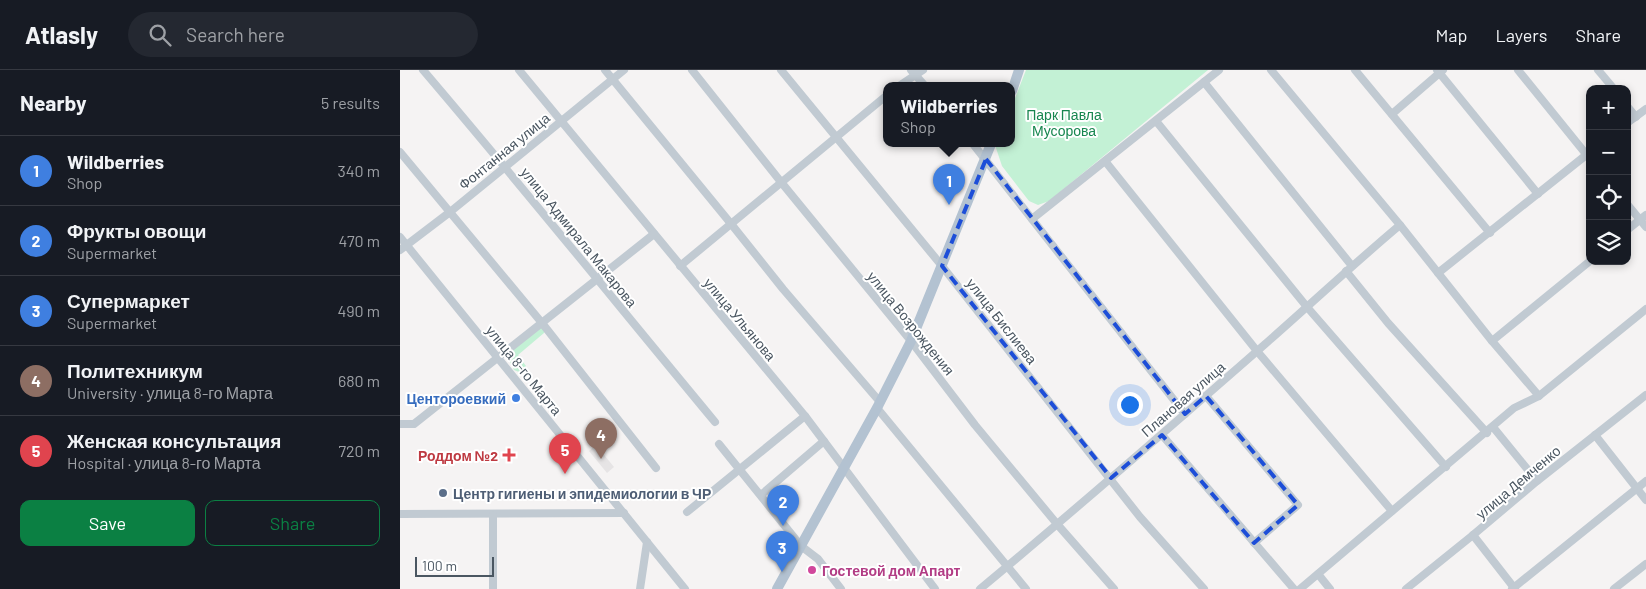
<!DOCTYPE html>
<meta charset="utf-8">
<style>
:root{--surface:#171b24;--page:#242831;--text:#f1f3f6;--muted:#9ea1a6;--line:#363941;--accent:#0b8043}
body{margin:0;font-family:Barlow,sans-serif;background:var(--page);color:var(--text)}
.controls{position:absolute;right:15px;top:15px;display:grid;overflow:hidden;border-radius:10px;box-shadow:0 2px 8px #0003}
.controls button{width:45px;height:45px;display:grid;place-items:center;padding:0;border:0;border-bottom:1px solid var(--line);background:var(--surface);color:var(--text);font:25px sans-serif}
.scale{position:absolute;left:15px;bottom:12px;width:79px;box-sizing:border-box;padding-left:5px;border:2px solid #4a5661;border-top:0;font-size:14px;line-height:18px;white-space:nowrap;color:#4a5661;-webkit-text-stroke:4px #fff;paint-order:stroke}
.you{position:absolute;left:729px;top:334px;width:18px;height:18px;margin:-12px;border:4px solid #fff;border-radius:50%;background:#1a73e8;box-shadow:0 0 0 8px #1a73e833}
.badge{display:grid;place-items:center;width:32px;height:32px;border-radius:50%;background:var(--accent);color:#fff;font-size:16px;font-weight:700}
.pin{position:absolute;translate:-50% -41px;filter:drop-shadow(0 1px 2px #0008)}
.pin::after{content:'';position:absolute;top:26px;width:18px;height:15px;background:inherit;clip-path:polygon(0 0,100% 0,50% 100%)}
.popup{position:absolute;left:483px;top:12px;width:132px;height:65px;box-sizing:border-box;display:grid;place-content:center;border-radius:10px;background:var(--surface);filter:drop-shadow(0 1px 4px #0005);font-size:16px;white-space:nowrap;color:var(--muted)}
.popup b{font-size:19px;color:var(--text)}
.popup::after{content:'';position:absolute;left:50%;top:100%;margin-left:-10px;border:10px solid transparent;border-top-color:var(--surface)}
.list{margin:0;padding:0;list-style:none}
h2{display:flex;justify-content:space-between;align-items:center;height:65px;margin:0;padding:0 20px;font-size:21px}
h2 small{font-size:16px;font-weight:400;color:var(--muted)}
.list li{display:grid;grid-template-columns:32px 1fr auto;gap:15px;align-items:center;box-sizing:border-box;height:70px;padding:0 20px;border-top:1px solid var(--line)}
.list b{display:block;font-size:19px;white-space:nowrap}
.list p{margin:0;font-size:16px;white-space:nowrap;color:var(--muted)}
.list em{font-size:16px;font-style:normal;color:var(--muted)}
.actions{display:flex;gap:10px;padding:15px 20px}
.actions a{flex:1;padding:11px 0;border:1px solid var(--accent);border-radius:10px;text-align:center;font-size:18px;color:var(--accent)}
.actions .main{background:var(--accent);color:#fff}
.icon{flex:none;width:28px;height:28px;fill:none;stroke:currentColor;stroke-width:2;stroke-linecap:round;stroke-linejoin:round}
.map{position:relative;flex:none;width:1246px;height:519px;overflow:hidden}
header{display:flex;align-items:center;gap:30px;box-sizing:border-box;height:70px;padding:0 25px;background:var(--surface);border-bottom:1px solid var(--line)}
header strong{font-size:24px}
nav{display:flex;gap:28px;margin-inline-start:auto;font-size:18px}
.search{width:350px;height:45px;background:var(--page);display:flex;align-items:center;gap:12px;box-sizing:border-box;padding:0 18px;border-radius:28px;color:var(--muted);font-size:19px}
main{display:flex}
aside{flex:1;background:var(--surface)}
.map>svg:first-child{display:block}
.education{fill:#e6e4e5}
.green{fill:#c3f1d5}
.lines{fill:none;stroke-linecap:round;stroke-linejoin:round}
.minor{stroke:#c1cad2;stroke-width:8}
.major{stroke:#b3c2d1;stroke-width:10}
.marked{fill:none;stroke:#1d4ed8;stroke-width:4;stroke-dasharray:10 6;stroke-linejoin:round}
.shop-dot{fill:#3f7fe0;stroke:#fff;stroke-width:2}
.health-dot{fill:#e0444e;stroke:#fff;stroke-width:2}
.service-dot{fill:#5c6f8a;stroke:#fff;stroke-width:2}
.hotel-dot{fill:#d1479c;stroke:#fff;stroke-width:2}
.labels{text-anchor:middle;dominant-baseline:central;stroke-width:4;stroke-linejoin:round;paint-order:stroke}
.park-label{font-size:14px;fill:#17864f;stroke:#fff}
.street-label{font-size:14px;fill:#4a5661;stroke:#fff}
.shop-label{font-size:14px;font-weight:bold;fill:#366cbe;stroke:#fff;text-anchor:end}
.health-label{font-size:14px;font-weight:bold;fill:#be3a42;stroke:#fff;text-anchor:end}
.service-label{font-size:14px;font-weight:bold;fill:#4e5e75;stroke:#fff;text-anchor:start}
.hotel-label{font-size:14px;font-weight:bold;fill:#b23c85;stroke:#fff;text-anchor:start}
</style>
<header>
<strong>Atlasly</strong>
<div class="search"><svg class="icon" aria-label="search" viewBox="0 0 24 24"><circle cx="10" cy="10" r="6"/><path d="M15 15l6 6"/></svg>Search here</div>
<nav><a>Map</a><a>Layers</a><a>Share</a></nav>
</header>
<main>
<aside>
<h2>Nearby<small>5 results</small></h2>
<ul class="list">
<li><span class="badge" style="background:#3f7fe0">1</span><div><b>Wildberries</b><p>Shop</p></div><em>340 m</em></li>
<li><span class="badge" style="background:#3f7fe0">2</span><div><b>Фрукты овощи</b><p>Supermarket</p></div><em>470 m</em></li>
<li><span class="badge" style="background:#3f7fe0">3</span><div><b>Супермаркет</b><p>Supermarket</p></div><em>490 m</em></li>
<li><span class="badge" style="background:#8d6e63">4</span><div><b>Политехникум</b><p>University · улица 8-го Марта</p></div><em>680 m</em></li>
<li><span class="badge" style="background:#e0444e">5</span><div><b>Женская консультация</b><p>Hospital · улица 8-го Марта</p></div><em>720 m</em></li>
</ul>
<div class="actions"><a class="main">Save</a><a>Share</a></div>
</aside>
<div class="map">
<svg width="1246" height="519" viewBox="0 0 1246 519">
<rect width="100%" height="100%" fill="#f5f3f3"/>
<path class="education" d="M 196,375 L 214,397 L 207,403 L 189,381 Z"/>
<g class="green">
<path d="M 626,0 L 808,0 L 649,131 L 638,135 L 629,131 L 602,96 L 595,75 L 612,74 L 612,36 Z"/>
<path d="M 141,257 L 145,261 L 144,263 L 118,285 L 126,296 L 125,300 L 119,302 L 114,300 L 107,286 L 108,283 Z"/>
</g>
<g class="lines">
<g class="minor">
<path d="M 23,0 C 122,116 218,235 315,352"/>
<path d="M 119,0 L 405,346 L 535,519"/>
<path d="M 205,0 L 332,155 L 383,219 L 480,332"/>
<path d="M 292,0 L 381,112 L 511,271 L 575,355 L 657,454 L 714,519"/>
<path d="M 381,0 L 542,196 L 740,447 L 804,519"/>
<path d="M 511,0 L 525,16"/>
<path d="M 871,0 L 1000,155 L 1092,271 L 1139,326"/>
<path d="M 955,0 L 1090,163"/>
<path d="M 1037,0 L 1138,124"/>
<path d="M 1118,0 L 1190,89"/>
<path d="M 1198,0 L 1214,19"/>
<path d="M 804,12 L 952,196"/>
<path d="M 499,16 L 523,0"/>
<path d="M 1227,36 L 1236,47"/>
<path d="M 992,44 L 1043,0"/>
<path d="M 756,51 L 907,237 L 1046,397"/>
<path d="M 1227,53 L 1246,39"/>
<path d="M 573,74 L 785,344"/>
<path d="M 0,82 L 142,253 L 256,398"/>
<path d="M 705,91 L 857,281 L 992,441"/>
<path d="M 1227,134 L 1246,157"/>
<path d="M 632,149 L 819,0"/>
<path d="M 1227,160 L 1246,145"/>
<path d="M 0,167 L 285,519"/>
<path d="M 0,180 L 50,142 L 224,0"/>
<path d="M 280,196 L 486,26"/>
<path d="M 946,201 L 988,253 L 1087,363"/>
<path d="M 1038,203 L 1190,82"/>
<path d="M 1092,271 L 1190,191"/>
<path d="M 806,326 L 898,435 L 854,473"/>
<path d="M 477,338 L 626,519"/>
<path d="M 0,354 L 14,354 L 254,164"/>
<path d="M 1093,357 L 1137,411"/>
<path d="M 762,365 L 894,519"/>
<path d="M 1195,365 L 1246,430"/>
<path d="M 319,374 L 401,476 L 418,489 L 441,519"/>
<path d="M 361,425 L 424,371"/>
<path d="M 287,442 L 405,346"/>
<path d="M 0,444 L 224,443"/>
<path d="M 1073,465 L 1115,519"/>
<path d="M 918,504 L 930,519"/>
<path d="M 93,519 L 93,445"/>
<path d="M 240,519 L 247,472"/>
<path d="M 580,519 C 679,437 776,352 872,268 C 915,230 956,192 1000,155"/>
<path d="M 900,519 L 1114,338 L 1139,326 L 1246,239"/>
<path d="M 1006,519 L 1073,465 L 1137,411 L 1246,325"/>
<path d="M 1112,519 L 1246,411"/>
<path d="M 1214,519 L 1246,494"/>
</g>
<g class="major">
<path d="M 612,21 L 619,0"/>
<path d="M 377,519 L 477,338 L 511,271 L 591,74"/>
</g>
</g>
<path class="marked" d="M 586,89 L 785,344 L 806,326 L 898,435 L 854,473 L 762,365 L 711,408 L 542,196 Z"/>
<circle class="shop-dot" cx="116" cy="328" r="5"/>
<path class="health-dot" d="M106.5 377.5h5v5h5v5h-5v5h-5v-5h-5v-5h5z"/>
<circle class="service-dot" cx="43" cy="423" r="5"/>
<circle class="hotel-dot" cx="412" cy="500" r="5"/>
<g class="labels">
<g class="park-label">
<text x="664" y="44">Парк Павла<tspan x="664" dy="16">Мусорова</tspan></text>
</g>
<g class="street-label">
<text transform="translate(104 81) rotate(-39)">Фонтанная улица</text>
<text transform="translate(179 167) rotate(51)">улица Адмирала Макарова</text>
<text transform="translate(340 249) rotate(50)">улица Ульянова</text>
<text transform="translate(602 251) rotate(52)">улица Бислиева</text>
<text transform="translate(511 253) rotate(51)">улица Возрождения</text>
<text transform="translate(124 300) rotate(51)">улица 8-го Марта</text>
<text transform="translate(783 329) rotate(-41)">Плановая улица</text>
<text transform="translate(1118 412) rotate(-40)">улица Демченко</text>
</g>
<g class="shop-label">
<text x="106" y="328">Центороевкий</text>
</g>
<g class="health-label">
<text x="98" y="385">Роддом №2</text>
</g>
<g class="service-label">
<text x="53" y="423">Центр гигиены и эпидемиологии в ЧР</text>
</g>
<g class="hotel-label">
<text x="422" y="500">Гостевой дом Апарт</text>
</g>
</g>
</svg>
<div class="controls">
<button>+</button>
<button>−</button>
<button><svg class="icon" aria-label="locate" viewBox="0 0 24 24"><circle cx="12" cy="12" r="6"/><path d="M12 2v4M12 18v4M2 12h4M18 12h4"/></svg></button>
<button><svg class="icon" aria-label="layers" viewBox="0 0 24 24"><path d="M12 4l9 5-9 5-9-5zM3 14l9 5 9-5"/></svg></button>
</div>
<div class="scale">100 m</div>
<div class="you"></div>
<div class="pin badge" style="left:549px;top:135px;background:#3f7fe0">1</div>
<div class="popup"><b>Wildberries</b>Shop</div>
<div class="pin badge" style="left:383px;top:456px;background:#3f7fe0">2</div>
<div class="pin badge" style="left:382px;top:502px;background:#3f7fe0">3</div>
<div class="pin badge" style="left:201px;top:389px;background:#8d6e63">4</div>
<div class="pin badge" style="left:165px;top:404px;background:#e0444e">5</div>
</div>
</main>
